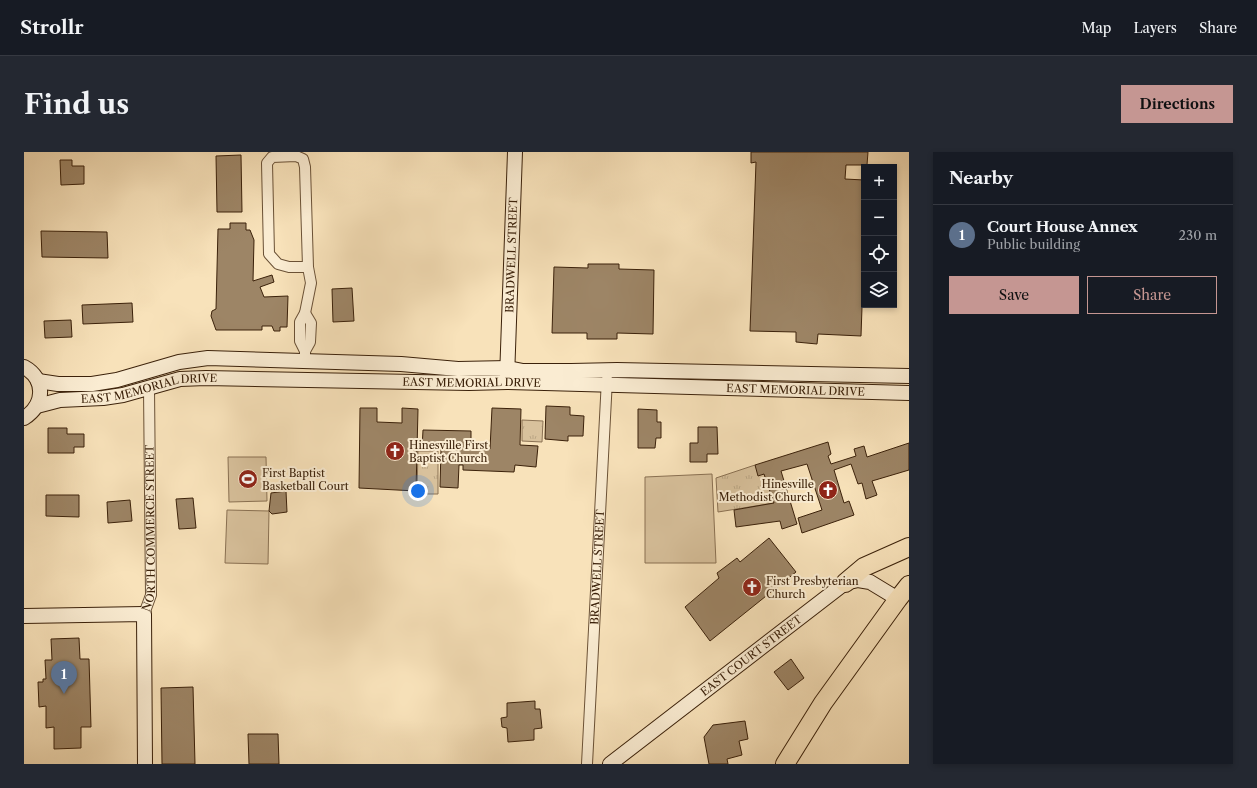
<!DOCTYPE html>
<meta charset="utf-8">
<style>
:root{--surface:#171b24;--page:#242831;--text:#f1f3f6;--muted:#9ea1a6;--line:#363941;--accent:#c59692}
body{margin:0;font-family:"Libre Caslon Text",serif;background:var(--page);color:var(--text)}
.controls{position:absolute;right:12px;top:12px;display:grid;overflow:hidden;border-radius:0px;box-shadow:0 2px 6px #0003}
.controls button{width:36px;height:36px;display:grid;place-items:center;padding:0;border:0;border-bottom:1px solid var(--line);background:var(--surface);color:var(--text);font:20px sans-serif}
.you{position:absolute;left:394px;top:339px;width:14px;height:14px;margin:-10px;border:3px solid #fff;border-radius:50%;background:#1a73e8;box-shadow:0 0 0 6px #1a73e833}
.badge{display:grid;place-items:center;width:26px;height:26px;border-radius:50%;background:var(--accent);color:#fff;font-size:13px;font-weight:700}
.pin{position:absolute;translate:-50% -33px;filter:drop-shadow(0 1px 2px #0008)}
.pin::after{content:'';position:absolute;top:21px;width:14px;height:12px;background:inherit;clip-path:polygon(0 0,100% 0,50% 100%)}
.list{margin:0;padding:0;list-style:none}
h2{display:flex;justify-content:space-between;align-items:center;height:52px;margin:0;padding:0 16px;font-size:17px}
h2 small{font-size:13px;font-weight:400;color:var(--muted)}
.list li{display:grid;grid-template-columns:26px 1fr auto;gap:12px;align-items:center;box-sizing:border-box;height:60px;padding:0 16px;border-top:1px solid var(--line)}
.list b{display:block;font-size:15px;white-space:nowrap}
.list p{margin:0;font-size:13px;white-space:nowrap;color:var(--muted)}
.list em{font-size:13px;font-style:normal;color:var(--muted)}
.actions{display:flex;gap:8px;padding:12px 16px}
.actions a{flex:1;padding:9px 0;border:1px solid var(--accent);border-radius:0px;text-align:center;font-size:14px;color:var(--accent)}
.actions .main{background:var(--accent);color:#111}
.icon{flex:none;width:22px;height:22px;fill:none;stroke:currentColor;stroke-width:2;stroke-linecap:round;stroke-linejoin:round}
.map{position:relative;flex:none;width:885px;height:612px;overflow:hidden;border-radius:0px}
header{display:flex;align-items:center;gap:24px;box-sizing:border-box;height:56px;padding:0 20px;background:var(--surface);border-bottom:1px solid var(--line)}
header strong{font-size:19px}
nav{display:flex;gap:22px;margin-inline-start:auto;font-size:14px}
.intro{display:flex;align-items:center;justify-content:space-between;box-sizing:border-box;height:96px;padding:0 24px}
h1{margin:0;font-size:28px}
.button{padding:10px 18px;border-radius:0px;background:var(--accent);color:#111;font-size:14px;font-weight:700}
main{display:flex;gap:24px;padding:0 24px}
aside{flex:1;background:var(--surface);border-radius:0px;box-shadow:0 2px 6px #0003}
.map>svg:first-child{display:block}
.park{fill:url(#park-tufts);stroke:#8a7153}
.garden{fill:#d8c19c;stroke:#8a7153}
.building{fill:#9d8566;stroke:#3b210a}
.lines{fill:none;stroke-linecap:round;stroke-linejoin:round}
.street-casing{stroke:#6a5136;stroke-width:12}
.secondary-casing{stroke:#3b210a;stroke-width:16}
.highway-casing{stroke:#3b210a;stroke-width:20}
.street{stroke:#faecd2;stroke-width:10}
.secondary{stroke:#faecd2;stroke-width:14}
.highway{stroke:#f8e2ba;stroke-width:18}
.labels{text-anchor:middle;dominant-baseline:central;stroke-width:4;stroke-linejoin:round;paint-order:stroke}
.street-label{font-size:11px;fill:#3b210a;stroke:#faecd2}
.poi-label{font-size:11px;fill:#3b210a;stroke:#faecd2;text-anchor:start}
</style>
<header>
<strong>Strollr</strong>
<nav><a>Map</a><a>Layers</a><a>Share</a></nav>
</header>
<div class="intro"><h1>Find us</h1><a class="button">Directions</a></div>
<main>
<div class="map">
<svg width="885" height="612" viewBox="0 0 885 612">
<defs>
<pattern id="park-tufts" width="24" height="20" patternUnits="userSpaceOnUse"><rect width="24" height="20" fill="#d8c19c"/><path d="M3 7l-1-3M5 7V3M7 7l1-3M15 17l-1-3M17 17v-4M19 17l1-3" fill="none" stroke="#baa685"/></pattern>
</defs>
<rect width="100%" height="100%" fill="#f8e2ba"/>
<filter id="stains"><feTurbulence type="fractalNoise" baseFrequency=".005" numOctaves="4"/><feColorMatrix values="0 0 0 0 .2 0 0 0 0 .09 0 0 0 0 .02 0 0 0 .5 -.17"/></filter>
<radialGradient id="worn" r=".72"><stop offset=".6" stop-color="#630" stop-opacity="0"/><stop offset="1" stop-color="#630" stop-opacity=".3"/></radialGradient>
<g class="park">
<path d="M 498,268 L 519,269 L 518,290 L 498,289 Z"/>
<path d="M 394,299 L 414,299 L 414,342 L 393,342 Z"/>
<path d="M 731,313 L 740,322 L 750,351 L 694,360 L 692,326 Z"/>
</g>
<g class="garden">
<path d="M 204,305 L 242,305 L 243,349 L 205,350 Z"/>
<path d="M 688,322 L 692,411 L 621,411 L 621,325 Z"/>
<path d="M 203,358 L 245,359 L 244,412 L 201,411 Z"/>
</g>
<g class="building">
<path d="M 727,0 L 844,0 L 843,13 L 822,13 L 821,27 L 840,28 L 840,98 L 837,184 L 794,182 L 793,192 L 772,190 L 772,180 L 726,179 L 732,10 L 727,11 Z"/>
<path d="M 217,3 L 218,60 L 193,60 L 192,4 Z"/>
<path d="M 36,8 L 48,8 L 48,14 L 60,14 L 60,32 L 37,33 Z"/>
<path d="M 206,71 L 222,71 L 222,78 L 226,78 L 230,88 L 229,129 L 248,123 L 250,130 L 236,135 L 240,145 L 264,144 L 263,175 L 256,175 L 256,179 L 250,179 L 248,174 L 238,174 L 238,178 L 192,178 L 187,164 L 188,159 L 192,157 L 194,77 L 206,77 Z"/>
<path d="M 17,79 L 83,80 L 84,106 L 18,105 Z"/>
<path d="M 564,112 L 595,112 L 595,117 L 630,118 L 629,182 L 593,181 L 593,187 L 563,187 L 563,181 L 528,181 L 530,115 L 564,116 Z"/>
<path d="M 328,136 L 330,169 L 309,170 L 308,137 Z"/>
<path d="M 108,151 L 109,170 L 59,172 L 58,153 Z"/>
<path d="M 47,168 L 48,185 L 21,186 L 20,169 Z"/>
<path d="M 522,254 L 546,255 L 546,263 L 560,264 L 559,284 L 544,284 L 544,289 L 521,287 Z"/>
<path d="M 336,256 L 353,256 L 353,270 L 378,271 L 378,256 L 394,257 L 392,339 L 335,336 Z"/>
<path d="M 468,256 L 497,257 L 496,293 L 514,294 L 512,315 L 491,313 L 490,320 L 439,318 L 439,313 L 435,313 L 434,336 L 416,335 L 417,297 L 398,297 L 399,278 L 447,279 L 447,295 L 466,297 Z"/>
<path d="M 614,257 L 633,258 L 633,270 L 637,270 L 637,286 L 632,286 L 631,296 L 614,296 Z"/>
<path d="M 674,275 L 693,275 L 694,302 L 683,302 L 683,310 L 666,310 L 666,291 L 674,291 Z"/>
<path d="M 24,276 L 43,276 L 43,282 L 60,282 L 60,295 L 50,295 L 50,301 L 24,301 Z"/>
<path d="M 804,290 L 807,302 L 804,304 L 807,312 L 832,304 L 830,297 L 840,294 L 843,305 L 885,291 L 885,318 L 848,329 L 853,343 L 842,347 L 838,331 L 834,332 L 827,312 L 810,318 L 820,351 L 825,349 L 830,363 L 778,381 L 774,366 L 798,358 L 783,312 L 757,319 L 773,372 L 758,377 L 756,369 L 712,375 L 710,358 L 750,351 L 740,322 L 734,324 L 731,313 Z"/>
<path d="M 262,339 L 263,360 L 248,362 L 245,359 L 247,341 Z"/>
<path d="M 22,343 L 55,343 L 55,365 L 22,364 Z"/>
<path d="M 169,346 L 172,376 L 155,377 L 152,347 Z"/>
<path d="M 106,348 L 108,369 L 84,371 L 83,350 Z"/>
<path d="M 745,386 L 772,420 L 686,489 L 661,455 L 695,426 L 693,421 L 713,406 L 716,410 Z"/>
<path d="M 55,486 L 56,507 L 65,507 L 67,575 L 57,575 L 57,596 L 30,597 L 30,575 L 22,576 L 22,554 L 15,555 L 14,530 L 19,530 L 19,527 L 22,527 L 21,508 L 28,508 L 27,487 Z"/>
<path d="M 767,507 L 780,526 L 764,538 L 750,520 Z"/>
<path d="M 169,535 L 171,612 L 138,612 L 137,536 Z"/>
<path d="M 511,549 L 511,557 L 516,557 L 518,576 L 510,577 L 510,588 L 484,590 L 483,576 L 478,575 L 477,566 L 483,565 L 483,551 Z"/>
<path d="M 721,569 L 724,587 L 715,589 L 718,603 L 703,607 L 704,612 L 685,612 L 680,585 L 689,573 Z"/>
<path d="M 224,582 L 254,582 L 255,612 L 225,612 Z"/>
</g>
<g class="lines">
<defs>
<g id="street">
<path d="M 281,199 L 276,189 L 276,170 L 281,161 L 287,131 L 284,115 L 265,115 L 254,112 L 245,102 L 243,11 L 248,5 L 272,4 L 279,7 L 281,15 L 284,115"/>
<path d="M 281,204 L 281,199 L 286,190 L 287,171 L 281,161"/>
<path id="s1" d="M 120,462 L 127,443 L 125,236"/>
<path id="s2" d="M 563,612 L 583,227"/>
</g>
<g id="secondary">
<path d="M 0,215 C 22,227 21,253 0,266"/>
<path id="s3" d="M 483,226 L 491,0"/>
<path d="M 14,229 L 34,232 L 68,232 L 93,228 L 155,210 L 184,206 L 377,212 L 434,217 L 484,216 L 499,219 L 547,219 L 593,218 L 885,224"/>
<path id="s4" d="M 13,254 L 36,248 L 79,246 L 99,243 L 156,227 L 182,226 L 445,231 L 483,230 L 885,241"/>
<path d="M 0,464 L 120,462 L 121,612"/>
<path id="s5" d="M 586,612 L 821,431 L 834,428 L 846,430 L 874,447"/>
</g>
<g id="highway">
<path d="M 821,431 L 840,415 L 885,395"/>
<path d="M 761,612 L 799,551 L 874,447 L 885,433"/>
</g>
</defs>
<use href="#street" class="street-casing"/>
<use href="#secondary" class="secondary-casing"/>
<use href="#highway" class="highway-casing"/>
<use href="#street" class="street"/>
<use href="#secondary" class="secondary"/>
<use href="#highway" class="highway"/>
</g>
<defs>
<symbol id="church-disc" viewBox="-11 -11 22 22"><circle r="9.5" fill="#8f2418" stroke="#faecd2"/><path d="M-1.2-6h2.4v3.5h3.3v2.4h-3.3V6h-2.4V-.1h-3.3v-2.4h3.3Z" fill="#fff"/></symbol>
<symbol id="stadium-disc" viewBox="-11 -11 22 22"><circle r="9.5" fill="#8f2418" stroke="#faecd2"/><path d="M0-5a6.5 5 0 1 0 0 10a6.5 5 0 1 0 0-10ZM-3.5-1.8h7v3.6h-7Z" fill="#fff"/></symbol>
</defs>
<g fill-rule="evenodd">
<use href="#church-disc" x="360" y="288" width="22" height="22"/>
<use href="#stadium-disc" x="213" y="316" width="22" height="22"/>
<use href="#church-disc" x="793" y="327" width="22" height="22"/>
<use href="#church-disc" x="717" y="424" width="22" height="22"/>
</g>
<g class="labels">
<g class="street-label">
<text stroke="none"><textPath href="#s3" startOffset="123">BRADWELL STREET</textPath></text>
<text stroke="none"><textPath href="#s4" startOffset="438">EAST MEMORIAL DRIVE</textPath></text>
<text stroke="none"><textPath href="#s4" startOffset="114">EAST MEMORIAL DRIVE</textPath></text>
<text stroke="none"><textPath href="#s4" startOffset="762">EAST MEMORIAL DRIVE</textPath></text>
<text stroke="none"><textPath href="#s1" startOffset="87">NORTH COMMERCE STREET</textPath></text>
<text stroke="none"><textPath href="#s2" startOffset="197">BRADWELL STREET</textPath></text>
<text stroke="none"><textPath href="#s5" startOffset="178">EAST COURT STREET</textPath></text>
</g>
<g class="poi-label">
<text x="385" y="293">Hinesville First<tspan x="385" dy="13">Baptist Church</tspan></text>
<text x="238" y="321">First Baptist<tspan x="238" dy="13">Basketball Court</tspan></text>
<text x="790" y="332" text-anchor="end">Hinesville<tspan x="790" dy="13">Methodist Church</tspan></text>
<text x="742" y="429">First Presbyterian<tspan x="742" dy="13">Church</tspan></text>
</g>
</g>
<rect width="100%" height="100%" filter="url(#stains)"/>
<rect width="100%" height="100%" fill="url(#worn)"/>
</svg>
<div class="controls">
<button>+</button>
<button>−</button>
<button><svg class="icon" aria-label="locate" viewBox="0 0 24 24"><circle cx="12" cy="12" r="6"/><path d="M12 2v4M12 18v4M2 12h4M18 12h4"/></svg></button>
<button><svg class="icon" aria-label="layers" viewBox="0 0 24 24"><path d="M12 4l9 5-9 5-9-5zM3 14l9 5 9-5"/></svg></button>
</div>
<div class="you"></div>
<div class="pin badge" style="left:40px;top:542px;background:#5c6f8a">1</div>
</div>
<aside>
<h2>Nearby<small></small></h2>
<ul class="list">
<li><span class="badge" style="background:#5c6f8a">1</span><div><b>Court House Annex</b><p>Public building</p></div><em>230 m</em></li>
</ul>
<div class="actions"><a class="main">Save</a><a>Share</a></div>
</aside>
</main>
